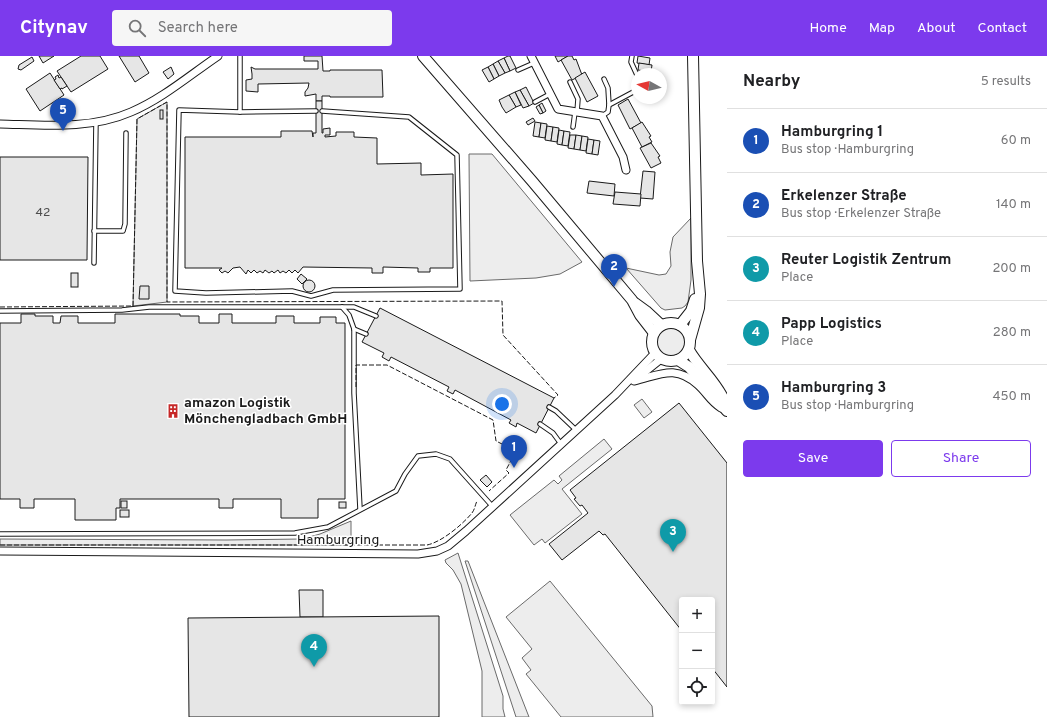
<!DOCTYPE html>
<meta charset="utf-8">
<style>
:root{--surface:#fff;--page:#f6f6f6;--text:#202124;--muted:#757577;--line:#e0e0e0;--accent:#7c3aed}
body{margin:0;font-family:Overpass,sans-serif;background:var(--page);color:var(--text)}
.controls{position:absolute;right:12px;bottom:12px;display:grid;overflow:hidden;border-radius:4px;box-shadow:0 2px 6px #0003}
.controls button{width:36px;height:36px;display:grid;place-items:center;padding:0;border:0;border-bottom:1px solid var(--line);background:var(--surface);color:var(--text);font:20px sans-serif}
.compass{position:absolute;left:631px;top:12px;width:36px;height:36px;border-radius:50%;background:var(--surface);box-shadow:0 2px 6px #0003;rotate:278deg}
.you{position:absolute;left:502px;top:348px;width:14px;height:14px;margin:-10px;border:3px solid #fff;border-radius:50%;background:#1a73e8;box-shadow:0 0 0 6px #1a73e833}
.badge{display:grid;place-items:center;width:26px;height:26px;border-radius:50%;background:var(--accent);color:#fff;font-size:13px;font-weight:700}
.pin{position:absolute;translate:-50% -33px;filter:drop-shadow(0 1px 2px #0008)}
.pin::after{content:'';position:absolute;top:21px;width:14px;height:12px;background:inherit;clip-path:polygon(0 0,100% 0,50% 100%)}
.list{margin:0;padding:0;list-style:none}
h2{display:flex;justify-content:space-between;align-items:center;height:52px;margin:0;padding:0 16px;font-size:17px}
h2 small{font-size:13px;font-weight:400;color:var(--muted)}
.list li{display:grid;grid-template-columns:26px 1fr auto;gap:12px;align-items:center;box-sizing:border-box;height:64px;padding:0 16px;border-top:1px solid var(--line)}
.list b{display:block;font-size:15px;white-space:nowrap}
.list p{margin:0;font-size:13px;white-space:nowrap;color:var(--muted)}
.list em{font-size:13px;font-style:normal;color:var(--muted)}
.actions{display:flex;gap:8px;padding:12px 16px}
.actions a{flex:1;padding:9px 0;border:1px solid var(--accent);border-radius:4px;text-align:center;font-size:14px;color:var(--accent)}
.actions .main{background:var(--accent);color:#fff}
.icon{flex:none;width:22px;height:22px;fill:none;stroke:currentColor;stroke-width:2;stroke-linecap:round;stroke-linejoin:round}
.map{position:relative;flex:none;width:727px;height:661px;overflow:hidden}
header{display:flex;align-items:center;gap:24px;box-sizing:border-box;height:56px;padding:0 20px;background:var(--accent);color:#fff}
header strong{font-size:19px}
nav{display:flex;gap:22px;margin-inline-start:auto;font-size:14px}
.search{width:280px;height:36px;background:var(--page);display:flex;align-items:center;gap:10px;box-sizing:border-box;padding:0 14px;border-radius:4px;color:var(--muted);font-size:15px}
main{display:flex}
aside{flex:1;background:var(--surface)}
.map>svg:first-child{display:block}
.built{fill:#ededed;stroke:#6a6a6a}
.building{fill:#e6e6e6;stroke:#1a1a1a}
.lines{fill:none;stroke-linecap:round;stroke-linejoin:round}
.lane-casing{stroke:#1a1a1a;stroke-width:5.5}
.street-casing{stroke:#1a1a1a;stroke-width:9}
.secondary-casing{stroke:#1a1a1a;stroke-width:12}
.lane{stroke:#fff;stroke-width:3.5}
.street{stroke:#fff;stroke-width:7}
.secondary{stroke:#fff;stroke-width:10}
.fence{stroke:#1a1a1a;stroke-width:1;stroke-dasharray:5 2;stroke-linecap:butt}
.labels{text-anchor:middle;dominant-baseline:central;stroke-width:3;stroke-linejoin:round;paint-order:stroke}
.number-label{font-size:12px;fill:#4d4d4d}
.poi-label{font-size:14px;font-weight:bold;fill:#1a1a1a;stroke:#fff;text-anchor:start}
.street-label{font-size:14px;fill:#1a1a1a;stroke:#fff}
</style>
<header>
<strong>Citynav</strong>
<div class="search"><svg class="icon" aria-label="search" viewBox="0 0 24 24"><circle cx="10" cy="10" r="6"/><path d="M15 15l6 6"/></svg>Search here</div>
<nav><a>Home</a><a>Map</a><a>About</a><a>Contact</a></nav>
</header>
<main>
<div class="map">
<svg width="727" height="661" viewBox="0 0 727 661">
<rect width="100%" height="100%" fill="#fff"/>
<g class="built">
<path d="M 167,46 L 167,246 L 133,250 L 137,63 Z"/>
<path d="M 469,98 L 492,98 L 582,206 L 560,218 L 536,222 L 470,225 Z"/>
<path d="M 691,162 L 691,224 L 688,246 L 685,250 L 682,252 L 665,254 L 661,252 L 626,212 L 659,219 L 666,218 L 671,210 L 670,196 L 673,181 Z"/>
<circle cx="670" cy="286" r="15"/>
<path d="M 642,343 L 652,356 L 644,362 L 634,349 Z"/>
<path d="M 604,383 L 612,393 L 562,433 L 582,458 L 545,487 L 542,483 L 534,489 L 510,459 L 554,424 L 558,428 L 562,424 L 559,420 Z"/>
<path d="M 351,465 L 351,489 L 0,489 L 0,483 L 226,484 L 302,483 L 320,478 Z"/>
<path d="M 458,497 L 503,640 L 503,653 L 505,661 L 482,661 L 482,615 L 461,528 L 453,514 L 446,507 L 445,504 Z"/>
<path d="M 465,505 L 468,505 L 529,661 L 516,661 Z"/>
<path d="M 550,525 L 652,650 L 653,661 L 561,661 L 526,618 L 531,614 L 522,602 L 532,593 L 506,561 Z"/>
</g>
<g class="building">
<path d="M 39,0 L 54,0 L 43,7 Z"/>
<path d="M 81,0 L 100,0 L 108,13 L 71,36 L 57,15 Z"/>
<path d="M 119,0 L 139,0 L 149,17 L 135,26 Z"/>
<path d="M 304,0 L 322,0 L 323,15 L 330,15 L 330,14 L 382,14 L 383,41 L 330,41 L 330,40 L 322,40 L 322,45 L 316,45 L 316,38 L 305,40 L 305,36 L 308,32 L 309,27 L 258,28 L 258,36 L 246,35 L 246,24 L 252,23 L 252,18 L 251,11 L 255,13 L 318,13 L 318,5 L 304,5 Z"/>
<path d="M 508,0 L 510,0 L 516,12 L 510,15 L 504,2 Z"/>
<path d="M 555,0 L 568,0 L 558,6 Z"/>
<path d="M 568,0 L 572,0 L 574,4 L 576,3 L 582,19 L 572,24 L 561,4 Z"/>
<path d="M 638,0 L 650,2 L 649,9 L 637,7 Z"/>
<path d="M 32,1 L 34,5 L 21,14 L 18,13 L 19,9 Z"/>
<path d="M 504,2 L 510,15 L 505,17 L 498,5 Z"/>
<path d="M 498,5 L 505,17 L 499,20 L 493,8 Z"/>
<path d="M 639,7 L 652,9 L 651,16 L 638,14 Z"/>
<path d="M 493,8 L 499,20 L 494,23 L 488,11 Z"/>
<path d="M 171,11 L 174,18 L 168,23 L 163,16 Z"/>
<path d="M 488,11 L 494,23 L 489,26 L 482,14 Z"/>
<path d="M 585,16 L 598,40 L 587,46 L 575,22 Z"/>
<path d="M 50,17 L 64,39 L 40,55 L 26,33 Z"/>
<path d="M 58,19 L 59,22 L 61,21 L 67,30 L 62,33 L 62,32 L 60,33 L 54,24 L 56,23 L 55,21 Z"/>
<path d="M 526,31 L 534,47 L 529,50 L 520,34 Z"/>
<path d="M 520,34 L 529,50 L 523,52 L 515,36 Z"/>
<path d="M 515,36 L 521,49 L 516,51 L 509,39 Z"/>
<path d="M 509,39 L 516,51 L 506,57 L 502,51 L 499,44 Z"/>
<path d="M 628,43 L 641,67 L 630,73 L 618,49 Z"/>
<path d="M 316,45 L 322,45 L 322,77 L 323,77 L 323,73 L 330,72 L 330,79 L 325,79 L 325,81 L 336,80 L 336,76 L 354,76 L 354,81 L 377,82 L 377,108 L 421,107 L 421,119 L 453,118 L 453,212 L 430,212 L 430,216 L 418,216 L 418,212 L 383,211 L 383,217 L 372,217 L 372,212 L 303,211 L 298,217 L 295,214 L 292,217 L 289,214 L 286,217 L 283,215 L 280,217 L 278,214 L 274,217 L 272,215 L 269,217 L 265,214 L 263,217 L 260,215 L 257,217 L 254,214 L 251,217 L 248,214 L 246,218 L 240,211 L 233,212 L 228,217 L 225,215 L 222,217 L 219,214 L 222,212 L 185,212 L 185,81 L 281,81 L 281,75 L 312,75 L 313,81 L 313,77 L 316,77 Z"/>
<path d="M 542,47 L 546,55 L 543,57 L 539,49 Z"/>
<path d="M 539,49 L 543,57 L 540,58 L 536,51 Z"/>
<rect x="160" y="54" width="3" height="9"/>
<path d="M 533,62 L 535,65 L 528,69 L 526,66 Z"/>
<path d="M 535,66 L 541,67 L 539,81 L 533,80 Z"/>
<path d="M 642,66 L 651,80 L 649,81 L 652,86 L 642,91 L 632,72 Z"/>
<path d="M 541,67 L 547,68 L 545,82 L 539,81 Z"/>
<path d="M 547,70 L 553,71 L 551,85 L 545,84 Z"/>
<path d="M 553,71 L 559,72 L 557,86 L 551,85 Z"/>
<path d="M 559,74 L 564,75 L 562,89 L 557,88 Z"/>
<path d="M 564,75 L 570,76 L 568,90 L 562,89 Z"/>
<path d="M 570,79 L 576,79 L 574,93 L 568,92 Z"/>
<path d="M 576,79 L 582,80 L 580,94 L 574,93 Z"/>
<path d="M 582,80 L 588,81 L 586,95 L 580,94 Z"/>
<path d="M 588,83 L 594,84 L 592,98 L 586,97 Z"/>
<path d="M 594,84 L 600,85 L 598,99 L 592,98 Z"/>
<path d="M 651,87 L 660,100 L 658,101 L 661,107 L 651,112 L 640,92 Z"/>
<path d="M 0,101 L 88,101 L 87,204 L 0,204 Z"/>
<path d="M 643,115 L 655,116 L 653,143 L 640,142 Z"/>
<path d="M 589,125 L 615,128 L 614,140 L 587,137 Z"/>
<path d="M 615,136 L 641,138 L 640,150 L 613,148 Z"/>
<rect x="71" y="217" width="7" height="14"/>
<path d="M 301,218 L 307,223 L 302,228 L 297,223 Z"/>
<circle cx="309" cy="230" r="6"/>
<path d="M 140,230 L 149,230 L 149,243 L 139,243 Z"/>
<path d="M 380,252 L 554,342 L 536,377 L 517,367 L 516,371 L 509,367 L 511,364 L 455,334 L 453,338 L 447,335 L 449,331 L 391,301 L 389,305 L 382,301 L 384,297 L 362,286 Z"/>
<path d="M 21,258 L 35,258 L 35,260 L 53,260 L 53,267 L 60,267 L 61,260 L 78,260 L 78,267 L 115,267 L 115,258 L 180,258 L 180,260 L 199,260 L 199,267 L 219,267 L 219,258 L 232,258 L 232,267 L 276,267 L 276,260 L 294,260 L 294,267 L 320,267 L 320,261 L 336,261 L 336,267 L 345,267 L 345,443 L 318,443 L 318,462 L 281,462 L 281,443 L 233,443 L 233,452 L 219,452 L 219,443 L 120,443 L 120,452 L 116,452 L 116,464 L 75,464 L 75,443 L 34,443 L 34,452 L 20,452 L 20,443 L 0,443 L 0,267 L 21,267 Z"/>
<path d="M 679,347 L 727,407 L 727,631 L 712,612 L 712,544 L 682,544 L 682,575 L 605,478 L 603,479 L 599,475 L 562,504 L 549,488 L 588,457 L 582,449 L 580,450 L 574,443 L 576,442 L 570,434 Z"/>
<path d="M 486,419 L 492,426 L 487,431 L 480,424 Z"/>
<rect x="121" y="445" width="6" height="7"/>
<rect x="339" y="446" width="7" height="6"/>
<rect x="120" y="454" width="9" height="7"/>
<path d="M 299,534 L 323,534 L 323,561 L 300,561 Z"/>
<path d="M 439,560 L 439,661 L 189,661 L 188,562 Z"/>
</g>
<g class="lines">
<defs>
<g id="lane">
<path d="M 240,0 L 240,56 L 179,54 L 175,235 L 206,237 L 292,235 L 311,240 L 333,234 L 460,233 L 457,99 L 409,61 L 322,55"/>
<path d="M 632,0 L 631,6 L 637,19"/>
<path d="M 518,14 L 534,7"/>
<path d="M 604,23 L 608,32 L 609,49"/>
<path d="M 570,26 L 578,43 L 577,56"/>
<path d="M 535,46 L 550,38"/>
<path d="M 240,56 L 316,55"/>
<path d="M 602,60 L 608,56 L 609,49 L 637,34"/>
<path d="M 573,71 L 575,56"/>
<path d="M 94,175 L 123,175 L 125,168 L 126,77"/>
<path d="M 94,207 L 96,66"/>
<path d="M 342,251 L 349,259 L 354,273 L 354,337 L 360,453"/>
<path d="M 0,255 L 122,254 L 149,251 L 354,251 L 376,260"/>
<path d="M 354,273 L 366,278"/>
<path d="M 549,351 L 556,355 L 576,374"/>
<path d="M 540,368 L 553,377 L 561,388"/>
<path d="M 0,478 L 295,477 L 328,471 L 396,435 L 405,418 L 418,400 L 436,398 L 450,403 L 493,451"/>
</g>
<g id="street">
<path d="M 531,0 L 558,53 L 602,60 L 623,101 L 626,114"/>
<path d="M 0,68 C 43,69 90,74 131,56 C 162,43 190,19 218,0"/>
<path d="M 636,323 L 661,303"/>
<path d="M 634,325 C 660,319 675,308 698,329 C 707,337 710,345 721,352"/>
<path d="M 0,495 L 418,498 L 437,495 L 448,490 L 466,475 L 615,339 L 655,297"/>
</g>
<g id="secondary">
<path d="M 423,0 L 532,125 L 632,244 L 640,259 L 654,277"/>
<path d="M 635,247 L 646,255 L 661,269"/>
<circle cx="671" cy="286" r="19"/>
<path d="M 680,269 L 691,255 L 695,243"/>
<path d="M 690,284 L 699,252 L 700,238 L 697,205 L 693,0"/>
<path d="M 689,294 C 699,312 717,326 725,346"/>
<path d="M 678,304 L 689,311 L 727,355"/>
</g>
</defs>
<use href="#lane" class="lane-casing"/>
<use href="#street" class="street-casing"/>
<use href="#secondary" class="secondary-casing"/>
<use href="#lane" class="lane"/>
<use href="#street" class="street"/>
<use href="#secondary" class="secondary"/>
<g class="fence">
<path d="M 0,251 L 133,250 L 137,63 L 167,46 L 167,246 L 502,245 L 503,279 L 558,339 L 554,342"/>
<path d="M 356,331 L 356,309 L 387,309 L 493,364 L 496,385 L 516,395 L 506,414 L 509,417 L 489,435"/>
<path d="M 0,489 L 427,489 C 442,486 463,468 472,457 C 475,453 475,449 477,445"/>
</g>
</g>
<defs>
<symbol id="building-bare" viewBox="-9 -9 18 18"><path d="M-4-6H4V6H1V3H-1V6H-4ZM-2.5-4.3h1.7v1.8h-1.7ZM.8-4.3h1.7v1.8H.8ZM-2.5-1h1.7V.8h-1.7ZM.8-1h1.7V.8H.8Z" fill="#c62828" stroke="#fff" stroke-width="2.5" paint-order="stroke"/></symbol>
</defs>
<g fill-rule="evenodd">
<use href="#building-bare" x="163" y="345" width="20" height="20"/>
</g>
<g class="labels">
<g class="number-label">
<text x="43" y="157">42</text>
</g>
<g class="poi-label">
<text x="184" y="347">amazon Logistik<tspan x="184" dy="16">Mönchengladbach GmbH</tspan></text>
</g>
<g class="street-label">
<text x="338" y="484">Hamburgring</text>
</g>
</g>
</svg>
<div class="controls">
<button>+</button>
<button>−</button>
<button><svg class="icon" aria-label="locate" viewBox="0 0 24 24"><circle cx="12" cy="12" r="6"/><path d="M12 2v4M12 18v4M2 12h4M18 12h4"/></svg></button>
</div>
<svg class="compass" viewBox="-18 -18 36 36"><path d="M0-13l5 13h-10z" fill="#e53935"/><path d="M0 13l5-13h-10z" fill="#757577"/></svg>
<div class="you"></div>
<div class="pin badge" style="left:514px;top:412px;background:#1a4fb4">1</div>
<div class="pin badge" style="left:614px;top:231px;background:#1a4fb4">2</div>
<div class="pin badge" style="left:673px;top:496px;background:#0f9aa8">3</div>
<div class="pin badge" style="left:314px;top:611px;background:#0f9aa8">4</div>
<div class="pin badge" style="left:63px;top:75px;background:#1a4fb4">5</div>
</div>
<aside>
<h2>Nearby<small>5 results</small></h2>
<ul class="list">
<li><span class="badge" style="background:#1a4fb4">1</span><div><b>Hamburgring 1</b><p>Bus stop · Hamburgring</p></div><em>60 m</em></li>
<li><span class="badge" style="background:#1a4fb4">2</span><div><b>Erkelenzer Straße</b><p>Bus stop · Erkelenzer Straße</p></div><em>140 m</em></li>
<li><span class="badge" style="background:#0f9aa8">3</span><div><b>Reuter Logistik Zentrum</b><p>Place</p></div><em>200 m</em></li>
<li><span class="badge" style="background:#0f9aa8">4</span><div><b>Papp Logistics</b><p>Place</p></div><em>280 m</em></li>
<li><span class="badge" style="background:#1a4fb4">5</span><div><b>Hamburgring 3</b><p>Bus stop · Hamburgring</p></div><em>450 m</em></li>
</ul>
<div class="actions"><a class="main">Save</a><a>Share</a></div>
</aside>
</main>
